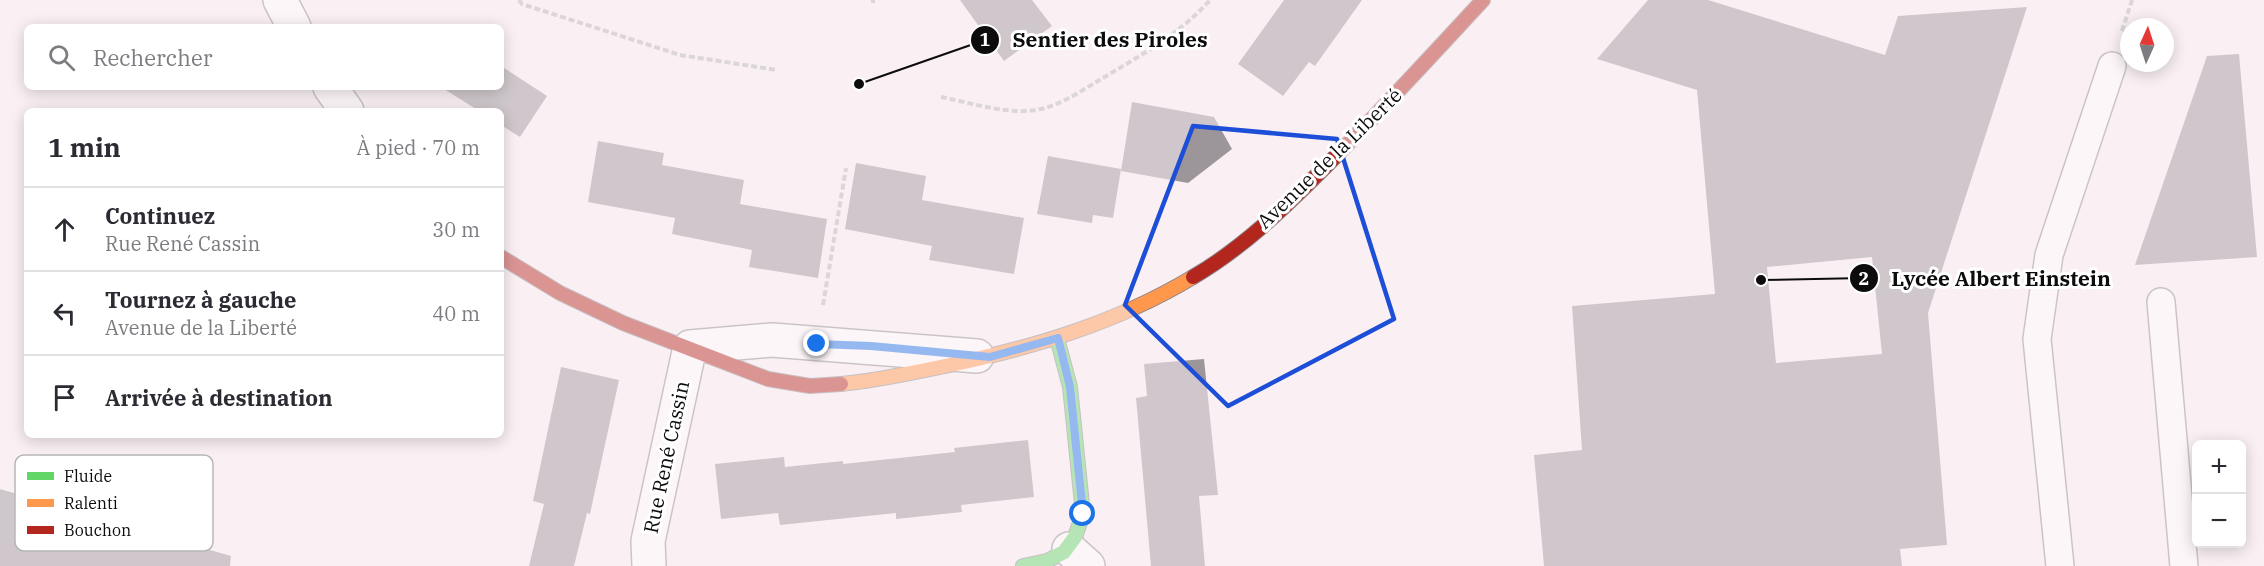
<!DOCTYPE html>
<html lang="fr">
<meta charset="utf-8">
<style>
:root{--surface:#fff;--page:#f7f7f7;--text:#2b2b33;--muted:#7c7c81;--line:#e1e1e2}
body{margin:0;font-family:"IBM Plex Serif",serif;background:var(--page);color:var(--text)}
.controls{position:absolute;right:18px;bottom:18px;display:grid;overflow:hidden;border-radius:9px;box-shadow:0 3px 15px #0003}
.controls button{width:54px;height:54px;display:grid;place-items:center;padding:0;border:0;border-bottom:2px solid var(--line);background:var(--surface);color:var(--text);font:30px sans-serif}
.compass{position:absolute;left:2120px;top:18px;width:54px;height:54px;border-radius:50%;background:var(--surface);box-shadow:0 3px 15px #0003;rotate:3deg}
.stop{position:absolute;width:18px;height:18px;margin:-14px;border:4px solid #1a73e8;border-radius:50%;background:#fff}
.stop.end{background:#1a73e8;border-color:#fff;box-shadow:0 2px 6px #0008}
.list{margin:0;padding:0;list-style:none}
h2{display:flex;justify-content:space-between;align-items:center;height:78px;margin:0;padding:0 24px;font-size:26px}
h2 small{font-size:20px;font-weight:400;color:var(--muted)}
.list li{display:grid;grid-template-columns:39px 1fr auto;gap:18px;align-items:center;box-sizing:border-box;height:84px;padding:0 24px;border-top:2px solid var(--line)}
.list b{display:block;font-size:22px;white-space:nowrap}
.list p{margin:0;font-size:20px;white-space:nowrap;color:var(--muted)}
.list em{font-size:20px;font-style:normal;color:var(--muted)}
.icon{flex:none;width:33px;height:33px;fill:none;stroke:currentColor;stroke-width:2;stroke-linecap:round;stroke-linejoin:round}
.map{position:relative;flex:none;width:2264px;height:566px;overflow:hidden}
.search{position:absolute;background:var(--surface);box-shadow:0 3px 15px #0003;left:24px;top:24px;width:480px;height:66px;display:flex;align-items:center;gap:15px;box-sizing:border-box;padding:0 21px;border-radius:9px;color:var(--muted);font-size:22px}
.panel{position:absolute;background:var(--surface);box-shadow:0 3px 15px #0003;left:24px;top:108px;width:480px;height:330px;border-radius:9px}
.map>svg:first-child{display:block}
.building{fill:#9c969a;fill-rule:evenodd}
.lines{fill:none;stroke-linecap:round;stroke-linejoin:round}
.lane-casing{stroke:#938f90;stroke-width:30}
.street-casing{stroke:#938f90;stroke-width:36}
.fast-casing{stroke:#8a8587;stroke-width:16}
.slow-casing{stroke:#8a8587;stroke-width:16}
.jam-casing{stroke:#8a8587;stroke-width:16}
.path{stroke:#b7b5b6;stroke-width:4;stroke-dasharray:6 3;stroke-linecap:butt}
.lane{stroke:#fefdfd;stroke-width:27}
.street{stroke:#fefdfd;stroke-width:33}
.fast{stroke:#63d668;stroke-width:14}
.slow{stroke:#ff974d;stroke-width:14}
.jam{stroke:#b3261e;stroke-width:14}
.route{stroke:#1a73e8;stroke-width:8}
.marked{fill:none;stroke:#1d4ed8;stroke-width:4.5;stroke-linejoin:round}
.labels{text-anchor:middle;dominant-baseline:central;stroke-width:6;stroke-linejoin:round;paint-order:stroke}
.street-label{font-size:20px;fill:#0c0c0c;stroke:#fff}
.key{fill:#fff;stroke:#b6b6b6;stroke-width:1.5}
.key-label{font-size:16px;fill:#0c0c0c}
.leader{fill:none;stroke:#0c0c0c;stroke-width:2}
.callout-dot{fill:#0c0c0c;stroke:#fff;stroke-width:2}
.mark-label{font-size:18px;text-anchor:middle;font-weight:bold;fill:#fff}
.callout-label{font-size:21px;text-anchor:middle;font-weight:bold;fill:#0c0c0c;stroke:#fff;stroke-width:6;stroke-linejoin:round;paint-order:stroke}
</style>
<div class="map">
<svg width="2264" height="566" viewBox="0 0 2264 566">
<rect width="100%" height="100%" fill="#faf0f4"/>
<g class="building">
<path d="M 960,0 L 1032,0 L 1052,26 L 1004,61 Z"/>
<path d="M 1284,0 L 1362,0 L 1315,66 L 1309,62 L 1283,96 L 1238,64 Z"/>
<path d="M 1648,0 L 1708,0 L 1885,55 L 1898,16 L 2027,7 L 1928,313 L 1947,545 L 1900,549 L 1902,566 L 1544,566 L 1534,455 L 1582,450 L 1572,306 L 1715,294 L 1697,90 L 1597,59 ZM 1872,257 L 1882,354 L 1776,363 L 1767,267 Z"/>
<path d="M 2239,54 L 2257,257 L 2135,265 L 2207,56 Z"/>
<path d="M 501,66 L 547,96 L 520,137 L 501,125 L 501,111 L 479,111 L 441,87 L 501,87 Z"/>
<path d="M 1132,102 L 1214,117 L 1232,149 L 1188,183 L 1121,171 Z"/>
<path d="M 598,141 L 664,153 L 662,165 L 744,180 L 740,204 L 827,219 L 818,278 L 749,267 L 752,250 L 672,234 L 675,218 L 588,202 Z"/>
<path d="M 1048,156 L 1121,169 L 1113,218 L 1093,215 L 1092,223 L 1037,214 Z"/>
<path d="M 856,163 L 926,176 L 922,200 L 1024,218 L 1014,274 L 929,260 L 932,246 L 845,229 Z"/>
<path d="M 1204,359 L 1218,495 L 1199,496 L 1205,566 L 1151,566 L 1136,398 L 1147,396 L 1144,364 Z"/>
<path d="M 561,367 L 619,380 L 590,514 L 587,513 L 574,566 L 529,566 L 544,504 L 533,501 Z"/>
<path d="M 1028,440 L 1034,497 L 961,505 L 962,512 L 896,519 L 896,513 L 780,525 L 778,513 L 721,519 L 715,464 L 784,457 L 785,467 L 843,461 L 843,464 L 955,452 L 954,448 Z"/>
<path d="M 0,489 L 231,556 L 230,566 L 0,566 Z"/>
</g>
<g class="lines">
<defs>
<g id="lane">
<path d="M 2161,302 L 2184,566"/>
<path d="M 2060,566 L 2037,339 L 2049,255 L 2112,66"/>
</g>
<g id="street">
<path d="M 280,0 L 294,27"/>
<path d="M 330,87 L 347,111"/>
<path d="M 1069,549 L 1088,566"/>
<path d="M 649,566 L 648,541 L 690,347 L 772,340 L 977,356"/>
</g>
<path id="fast" d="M 1023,566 L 1047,561 L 1064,552 L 1075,537 L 1083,514 L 1070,387 L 1057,338"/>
<path id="slow" d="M 841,384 C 876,381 910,373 945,366 C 1031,348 1117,323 1193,277"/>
<g id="jam">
<path d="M 501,257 L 560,293 L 623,323 L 768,379 L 810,386 L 841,384"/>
<path d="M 1193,277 C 1243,248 1286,206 1326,166 C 1380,112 1431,56 1483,0"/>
</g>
</defs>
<use href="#lane" class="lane-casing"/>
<use href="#street" class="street-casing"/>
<use href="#fast" class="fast-casing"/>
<use href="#slow" class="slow-casing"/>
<use href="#jam" class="jam-casing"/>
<g class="path">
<path d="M 519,0 L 522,4 L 680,55 L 777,70"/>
<path d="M 873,3 L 873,0"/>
<path d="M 2122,31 L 2132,0"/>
<path d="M 941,97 C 972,103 1010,116 1041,109 C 1063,104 1084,89 1103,78 C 1141,55 1180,34 1210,0"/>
<path d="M 823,305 L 846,168"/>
</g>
<use href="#lane" class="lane"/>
<use href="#street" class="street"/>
<use href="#fast" class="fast"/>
<use href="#slow" class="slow"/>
<use href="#jam" class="jam"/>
</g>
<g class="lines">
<path class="route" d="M 817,344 L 871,346 L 990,357 L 1058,338 L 1070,387 L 1083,514"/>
</g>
<path d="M0 0H2264V566H0ZM 1193,126 L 1337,139 L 1394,319 L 1228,406 L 1125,305 Z" fill="#faf0f4" fill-opacity=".55" fill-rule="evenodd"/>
<path class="marked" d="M 1193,126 L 1337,139 L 1394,319 L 1228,406 L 1125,305 Z"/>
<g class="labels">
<g class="street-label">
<text transform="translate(1329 158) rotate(-44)">Avenue de la Liberté</text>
<text transform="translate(666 457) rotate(-78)">Rue René Cassin</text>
</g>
</g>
<rect x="15" y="455" width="198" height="96" rx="9" class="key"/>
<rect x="27" y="472" width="27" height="8" fill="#63d668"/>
<rect x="27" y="499" width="27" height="8" fill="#ff974d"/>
<rect x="27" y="526" width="27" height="8" fill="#b3261e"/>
<g class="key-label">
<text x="64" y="482">Fluide</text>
<text x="64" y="509">Ralenti</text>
<text x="64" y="536">Bouchon</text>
</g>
<path class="leader" d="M859 84L985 40M1761 280L1864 278"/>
<g class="callout-dot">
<circle cx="859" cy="84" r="6"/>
<circle cx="1761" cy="280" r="6"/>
<circle cx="985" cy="40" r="15"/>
<circle cx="1864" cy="278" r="15"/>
</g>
<g class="mark-label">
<text x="985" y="46">1</text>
<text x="1864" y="285">2</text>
</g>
<g class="callout-label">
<text x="1110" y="47">Sentier des Piroles</text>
<text x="2001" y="286">Lycée Albert Einstein</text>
</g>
</svg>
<div class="controls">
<button>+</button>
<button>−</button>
</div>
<svg class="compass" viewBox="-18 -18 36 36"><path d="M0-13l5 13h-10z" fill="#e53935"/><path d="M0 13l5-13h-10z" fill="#7c7c81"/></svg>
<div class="stop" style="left:1083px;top:514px"></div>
<div class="stop end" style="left:817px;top:344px"></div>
<div class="search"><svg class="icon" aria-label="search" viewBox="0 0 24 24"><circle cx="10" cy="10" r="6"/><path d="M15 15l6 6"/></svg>Rechercher</div>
<section class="panel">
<h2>1 min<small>À pied · 70 m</small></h2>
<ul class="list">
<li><svg class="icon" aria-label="ahead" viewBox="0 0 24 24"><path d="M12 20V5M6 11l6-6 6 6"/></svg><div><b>Continuez</b><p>Rue René Cassin</p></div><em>30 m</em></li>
<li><svg class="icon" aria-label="left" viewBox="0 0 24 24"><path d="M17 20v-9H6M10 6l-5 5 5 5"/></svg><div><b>Tournez à gauche</b><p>Avenue de la Liberté</p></div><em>40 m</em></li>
<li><svg class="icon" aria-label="arrive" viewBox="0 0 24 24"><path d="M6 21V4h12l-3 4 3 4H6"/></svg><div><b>Arrivée à destination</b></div></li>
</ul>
</section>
</div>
